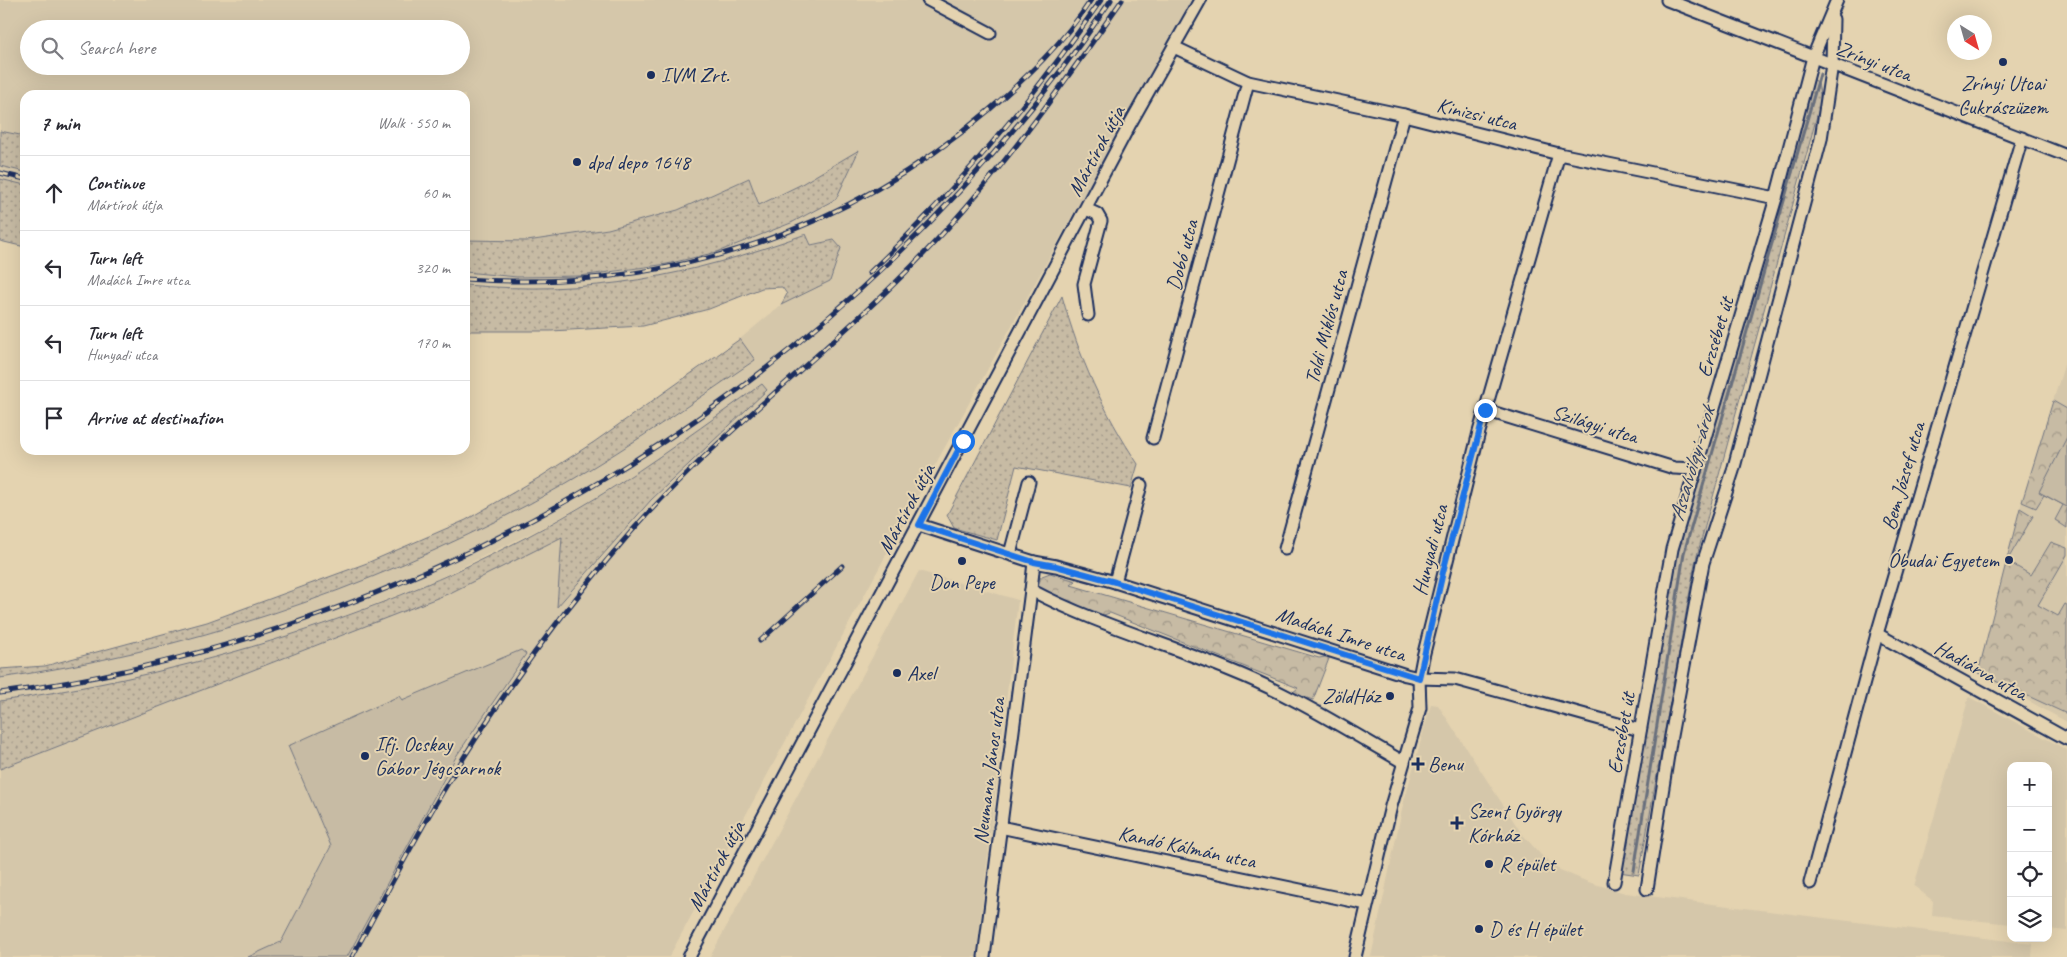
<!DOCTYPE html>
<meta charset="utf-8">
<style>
:root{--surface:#fff;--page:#f7f7f7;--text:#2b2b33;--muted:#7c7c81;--line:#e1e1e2}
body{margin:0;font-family:Caveat,sans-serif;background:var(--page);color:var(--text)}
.controls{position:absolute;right:15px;bottom:15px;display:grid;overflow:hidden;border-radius:10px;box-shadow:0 5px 20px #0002}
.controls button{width:45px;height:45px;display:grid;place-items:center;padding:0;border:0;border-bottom:1px solid var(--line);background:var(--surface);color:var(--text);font:25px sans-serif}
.compass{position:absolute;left:1947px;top:15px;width:45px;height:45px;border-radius:50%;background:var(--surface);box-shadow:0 5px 20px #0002;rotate:143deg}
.stop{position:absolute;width:15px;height:15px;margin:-11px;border:4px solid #1a73e8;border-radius:50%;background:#fff}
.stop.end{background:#1a73e8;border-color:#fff;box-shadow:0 1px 5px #0008}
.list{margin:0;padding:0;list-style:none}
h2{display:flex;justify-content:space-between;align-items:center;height:65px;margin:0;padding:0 20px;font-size:21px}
h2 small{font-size:16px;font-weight:400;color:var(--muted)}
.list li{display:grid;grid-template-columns:32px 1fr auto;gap:15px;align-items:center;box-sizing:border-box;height:75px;padding:0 20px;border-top:1px solid var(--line)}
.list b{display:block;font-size:19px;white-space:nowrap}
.list p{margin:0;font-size:16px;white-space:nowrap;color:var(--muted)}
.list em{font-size:16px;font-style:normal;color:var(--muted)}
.icon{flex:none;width:28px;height:28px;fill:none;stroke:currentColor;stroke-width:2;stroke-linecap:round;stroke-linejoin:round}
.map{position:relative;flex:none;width:2067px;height:957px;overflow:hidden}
.search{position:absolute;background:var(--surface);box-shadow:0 5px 20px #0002;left:20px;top:20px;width:450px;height:55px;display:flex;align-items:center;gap:12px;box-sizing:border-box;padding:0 18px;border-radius:28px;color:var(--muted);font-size:19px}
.panel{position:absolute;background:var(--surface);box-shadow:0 5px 20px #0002;left:20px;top:90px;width:450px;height:365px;border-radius:15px}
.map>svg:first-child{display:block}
.built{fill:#d5c7aa;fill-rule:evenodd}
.grass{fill:url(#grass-dots);stroke:#717581}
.forest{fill:url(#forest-crowns);stroke:#717581}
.pitch{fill:#c7bba4;stroke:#717581}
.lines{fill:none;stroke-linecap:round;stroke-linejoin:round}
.stream{stroke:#696f7d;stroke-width:3}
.minor-casing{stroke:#1b2f5e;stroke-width:15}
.minor{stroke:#e4d3b0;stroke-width:11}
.rail-casing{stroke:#1b2f5e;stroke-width:5}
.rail{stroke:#e4d3b0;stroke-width:3;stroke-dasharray:9;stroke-linecap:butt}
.route{stroke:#1a73e8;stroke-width:6}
.poi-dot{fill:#1b2f5e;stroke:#e4d3b0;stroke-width:2}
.labels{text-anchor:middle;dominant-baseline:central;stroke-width:4;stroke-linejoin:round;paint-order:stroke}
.street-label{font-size:21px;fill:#1b2f5e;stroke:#e4d3b0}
.poi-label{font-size:21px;fill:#1b2f5e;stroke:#e4d3b0;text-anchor:start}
.water-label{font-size:22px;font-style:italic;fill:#354468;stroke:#e4d3b0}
</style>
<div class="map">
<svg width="2067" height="957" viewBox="0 0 2067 957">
<defs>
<pattern id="grass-dots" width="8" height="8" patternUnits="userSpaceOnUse" patternTransform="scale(1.25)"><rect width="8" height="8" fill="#c7bba4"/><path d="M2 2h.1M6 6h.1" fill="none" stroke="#a19889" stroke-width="1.8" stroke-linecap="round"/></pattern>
<pattern id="forest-crowns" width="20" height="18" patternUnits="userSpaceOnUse" patternTransform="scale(1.25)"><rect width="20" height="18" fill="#c7bba4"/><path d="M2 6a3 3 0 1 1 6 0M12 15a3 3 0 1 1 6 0" fill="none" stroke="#a19889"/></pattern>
</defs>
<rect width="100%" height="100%" fill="#e4d3b0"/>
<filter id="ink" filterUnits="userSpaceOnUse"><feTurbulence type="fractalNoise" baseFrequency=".02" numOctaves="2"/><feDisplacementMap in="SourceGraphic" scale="10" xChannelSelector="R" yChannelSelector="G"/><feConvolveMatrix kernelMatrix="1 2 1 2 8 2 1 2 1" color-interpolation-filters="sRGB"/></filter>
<g filter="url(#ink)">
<g class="built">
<path d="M 0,0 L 1191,0 L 913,505 L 669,957 L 347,957 L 457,755 L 526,655 L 521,650 L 401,700 L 400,697 L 288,746 L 331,845 L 281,942 L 248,957 L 0,957 L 0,769 L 450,593 L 563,537 L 558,606 L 651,500 L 681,470 L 685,440 L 594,499 L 543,527 L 431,582 L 342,617 L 263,644 L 189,665 L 110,683 L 0,701 L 0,678 L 35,673 L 183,640 L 231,627 L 316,599 L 532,502 L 594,467 L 675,415 L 755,360 L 740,339 L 781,305 L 830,281 L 834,240 L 811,245 L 806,234 L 751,254 L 693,270 L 643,281 L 585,288 L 548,290 L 465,285 L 465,272 L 545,277 L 619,272 L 667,264 L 717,252 L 791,223 L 836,199 L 800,185 L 759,205 L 748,178 L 678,210 L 608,229 L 527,241 L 465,240 L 465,95 L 25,95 L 25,136 L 0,131 ZM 29,29 L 461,29 L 461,66 L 29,66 Z"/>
<path d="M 0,166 L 25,172 L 25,185 L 0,179 Z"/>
<path d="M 2067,356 L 2067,722 L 1978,673 L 2020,508 Z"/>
<path d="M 919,571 L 1018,600 L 976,957 L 710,957 Z"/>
<path d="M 1969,697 L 2067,750 L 2067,931 L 2048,929 L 2048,766 L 2011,766 L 2011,924 L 1932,916 L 1933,901 L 1914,886 Z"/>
<path d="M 1431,704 L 1438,705 L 1522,834 L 1541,855 L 1560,870 L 1588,882 L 1625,893 L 2033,944 L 2032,957 L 1371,957 L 1403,805 Z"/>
</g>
<g class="grass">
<path d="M 1810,78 L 1818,82 L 1821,101 L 1695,563 L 1639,875 L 1619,872 L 1670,562 Z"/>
<path d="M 0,131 L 25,136 L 25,172 L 0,166 Z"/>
<path d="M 859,150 L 836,199 L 791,223 L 717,252 L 667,264 L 580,276 L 517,277 L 465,272 L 465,240 L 527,241 L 608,229 L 678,210 L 749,178 L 759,205 L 800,185 Z"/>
<path d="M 0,179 L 25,185 L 25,247 L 0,241 Z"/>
<path d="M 806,234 L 811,245 L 834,240 L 841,248 L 830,281 L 781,305 L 787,294 L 782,287 L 762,288 L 709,309 L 643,326 L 551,331 L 465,331 L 465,285 C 593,296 686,277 806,234 Z"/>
<path d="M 1062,296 C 1079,357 1103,412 1138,464 L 1131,488 L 1016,466 L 997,540 L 954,528 L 947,515 Z"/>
<path d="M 740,339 L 755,360 C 682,410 609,461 531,503 C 365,591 186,651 0,678 L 0,669 L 45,666 L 207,622 L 367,563 L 466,520 L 540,477 L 594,442 Z"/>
<path d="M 762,384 L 767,390 L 651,500 L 557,607 L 562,537 L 450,593 L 0,769 L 0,701 C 208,671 415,607 596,498 C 653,463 707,423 762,384 Z"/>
</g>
<g class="forest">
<path d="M 2053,401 L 2067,409 L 2067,528 L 2055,520 L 2063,505 L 2044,495 L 2036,508 L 2022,502 Z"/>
<path d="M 2020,508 L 2033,516 L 2007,561 L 2031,575 L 2051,542 L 2067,548 L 2067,555 L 2038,605 L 2058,616 L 2065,604 L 2067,605 L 2067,714 L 1978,673 Z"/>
<path d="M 1050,573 L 1076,581 L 1071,585 L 1319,658 L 1330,656 L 1313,700 L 1292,693 L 1298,688 L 1110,613 L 1100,616 L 1036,591 L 1036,583 L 1042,576 Z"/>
</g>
<g class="pitch">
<path d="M 2067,437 L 2067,507 L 2039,492 Z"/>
<path d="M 521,650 L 526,654 L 457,755 L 347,957 L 248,957 L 281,942 L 331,846 L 288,746 L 399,696 L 402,700 Z"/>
</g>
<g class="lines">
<path class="stream" d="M 1634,871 L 1684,553 L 1820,74"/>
<defs>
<g id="minor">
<path d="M 928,0 L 990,33"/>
<path d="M 1667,0 L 2067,156"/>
<path d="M 1174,47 L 1248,82 L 1404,115 L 1559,154 L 1776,198"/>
<path d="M 1086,209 L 1097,214 L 1101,221 L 1084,284 L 1088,315"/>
<path d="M 1485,410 L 1674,468 L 1695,469"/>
<path d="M 1153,438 L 1248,82"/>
<path d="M 919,525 L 1034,562 L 1056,566 L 1115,582 L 1406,675 L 1419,678 L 1455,679 L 1640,730"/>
<path d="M 1285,549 L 1404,115"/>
<path d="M 1010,554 L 1029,482"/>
<path d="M 1034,562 L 1031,590 C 1095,624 1165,643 1232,671 C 1292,695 1347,730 1403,762"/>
<path d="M 1115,582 L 1141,485"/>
<path d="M 1877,634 L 2067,739"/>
<path d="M 1000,827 L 1367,904"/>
<path d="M 1614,882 L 1672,549 L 1776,198 L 1813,57 L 1837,0"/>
<path d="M 1810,883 L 1877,634 L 2022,138"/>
<path d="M 1647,889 L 1671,736 L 1703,563 L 1733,471 L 1821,139 L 1832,64 L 1833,19"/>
<path d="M 689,957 L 1130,124 L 1200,0"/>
<path d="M 984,957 L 1031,590"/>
<path d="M 1355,957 L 1391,806 L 1420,708 L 1419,678 L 1423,657 L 1479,432 L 1559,154"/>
</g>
</defs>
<use href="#minor" class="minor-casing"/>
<use href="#minor" class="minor"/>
<defs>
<g id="rail">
<path d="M 0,173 L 25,179"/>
<path d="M 869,273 C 956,191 1033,99 1101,0"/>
<path d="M 465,279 C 660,293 840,237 989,110 C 1027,77 1063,43 1091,0"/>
<path d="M 760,641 L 842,566"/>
<path d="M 0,693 C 447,632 860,374 1111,0"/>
<path d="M 352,957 C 382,902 410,847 442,793 C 497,701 560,613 631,532 C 712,440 810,367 897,281 C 983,197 1053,99 1122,0"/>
</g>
</defs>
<use href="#rail" class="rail-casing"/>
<use href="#rail" class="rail"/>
</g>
</g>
<g class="lines" filter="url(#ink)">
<path class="route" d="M 963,441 L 919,525 L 1034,562 L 1056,566 L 1115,582 L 1419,678 L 1443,572 L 1485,410"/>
</g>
<g class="poi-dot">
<circle cx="2003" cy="62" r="5"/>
<circle cx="651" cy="75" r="5"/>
<circle cx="577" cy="162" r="5"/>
<circle cx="2009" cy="560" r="5"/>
<circle cx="962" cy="561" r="5"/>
<circle cx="897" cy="673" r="5"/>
<circle cx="1390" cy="696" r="5"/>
<circle cx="365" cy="756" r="5"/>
<path d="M1415.5 756.5h5v5h5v5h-5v5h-5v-5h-5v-5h5z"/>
<path d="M1454.5 815.5h5v5h5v5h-5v5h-5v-5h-5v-5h5z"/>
<circle cx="1489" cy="864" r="5"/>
<circle cx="1479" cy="929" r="5"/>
</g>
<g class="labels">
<g class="street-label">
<text transform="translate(1874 61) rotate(21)">Zrínyi utca</text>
<text transform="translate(1477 114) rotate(14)">Kinizsi utca</text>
<text transform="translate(1096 151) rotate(-62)">Mártírok útja</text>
<text transform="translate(1182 255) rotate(-75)">Dobó utca</text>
<text transform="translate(1326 327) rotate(-75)">Toldi Miklós utca</text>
<text transform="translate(1715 337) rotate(-73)">Erzsébet út</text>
<text transform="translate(1595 424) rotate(17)">Szilágyi utca</text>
<text transform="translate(1903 476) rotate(-74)">Bem József utca</text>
<text transform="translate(906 509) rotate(-62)">Mártírok útja</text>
<text transform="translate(1430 550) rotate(-76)">Hunyadi utca</text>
<text transform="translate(1341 634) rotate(18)">Madách Imre utca</text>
<text transform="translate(1981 670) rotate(29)">Hadiárva utca</text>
<text transform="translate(1621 733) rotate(-80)">Erzsébet út</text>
<text transform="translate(989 771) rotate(-83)">Neumann János utca</text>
<text transform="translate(1187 847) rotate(12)">Kandó Kálmán utca</text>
<text transform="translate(716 866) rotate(-62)">Mártírok útja</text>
</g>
<g class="poi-label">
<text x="661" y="75">IVM Zrt.</text>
<text x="2003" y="83" text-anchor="middle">Zrínyi Utcai<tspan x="2003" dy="24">Cukrászüzem</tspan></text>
<text x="587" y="162">dpd depo 1648</text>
<text x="1999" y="560" text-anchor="end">Óbudai Egyetem</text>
<text x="962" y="582" text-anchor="middle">Don Pepe</text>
<text x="907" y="673">Axel</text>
<text x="1380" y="696" text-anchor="end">ZöldHáz</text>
<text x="375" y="744">Ifj. Ocskay<tspan x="375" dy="24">Gábor Jégcsarnok</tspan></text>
<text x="1428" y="764">Benu</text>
<text x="1468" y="811">Szent György<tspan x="1468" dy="24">Kórház</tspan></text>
<text x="1499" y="864">R épület</text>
<text x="1489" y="929">D és H épület</text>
</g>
<g class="water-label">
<text transform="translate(1692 464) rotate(-74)">Aszalvölgyi-árok</text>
</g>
</g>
</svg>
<div class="controls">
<button>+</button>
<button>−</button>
<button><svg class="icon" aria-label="locate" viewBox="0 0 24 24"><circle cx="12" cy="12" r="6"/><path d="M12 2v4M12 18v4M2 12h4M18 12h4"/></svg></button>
<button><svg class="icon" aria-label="layers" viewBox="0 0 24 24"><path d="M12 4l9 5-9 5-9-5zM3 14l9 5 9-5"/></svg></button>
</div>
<svg class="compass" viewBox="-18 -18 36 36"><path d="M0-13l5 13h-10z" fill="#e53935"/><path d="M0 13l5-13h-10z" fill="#7c7c81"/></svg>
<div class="stop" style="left:963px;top:441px"></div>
<div class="stop end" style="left:1485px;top:410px"></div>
<div class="search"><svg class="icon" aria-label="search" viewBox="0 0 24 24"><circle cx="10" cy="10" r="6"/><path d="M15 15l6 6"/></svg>Search here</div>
<section class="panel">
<h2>7 min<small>Walk · 550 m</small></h2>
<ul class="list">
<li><svg class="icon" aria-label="ahead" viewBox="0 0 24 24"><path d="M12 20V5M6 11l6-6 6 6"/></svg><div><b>Continue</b><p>Mártírok útja</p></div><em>60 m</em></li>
<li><svg class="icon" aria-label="left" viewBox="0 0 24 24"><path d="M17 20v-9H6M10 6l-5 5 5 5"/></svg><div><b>Turn left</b><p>Madách Imre utca</p></div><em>320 m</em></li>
<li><svg class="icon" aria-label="left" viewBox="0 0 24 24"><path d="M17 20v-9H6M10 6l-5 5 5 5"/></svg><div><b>Turn left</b><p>Hunyadi utca</p></div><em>170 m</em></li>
<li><svg class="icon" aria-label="arrive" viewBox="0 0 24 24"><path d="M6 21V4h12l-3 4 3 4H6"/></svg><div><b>Arrive at destination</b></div></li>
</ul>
</section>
</div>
